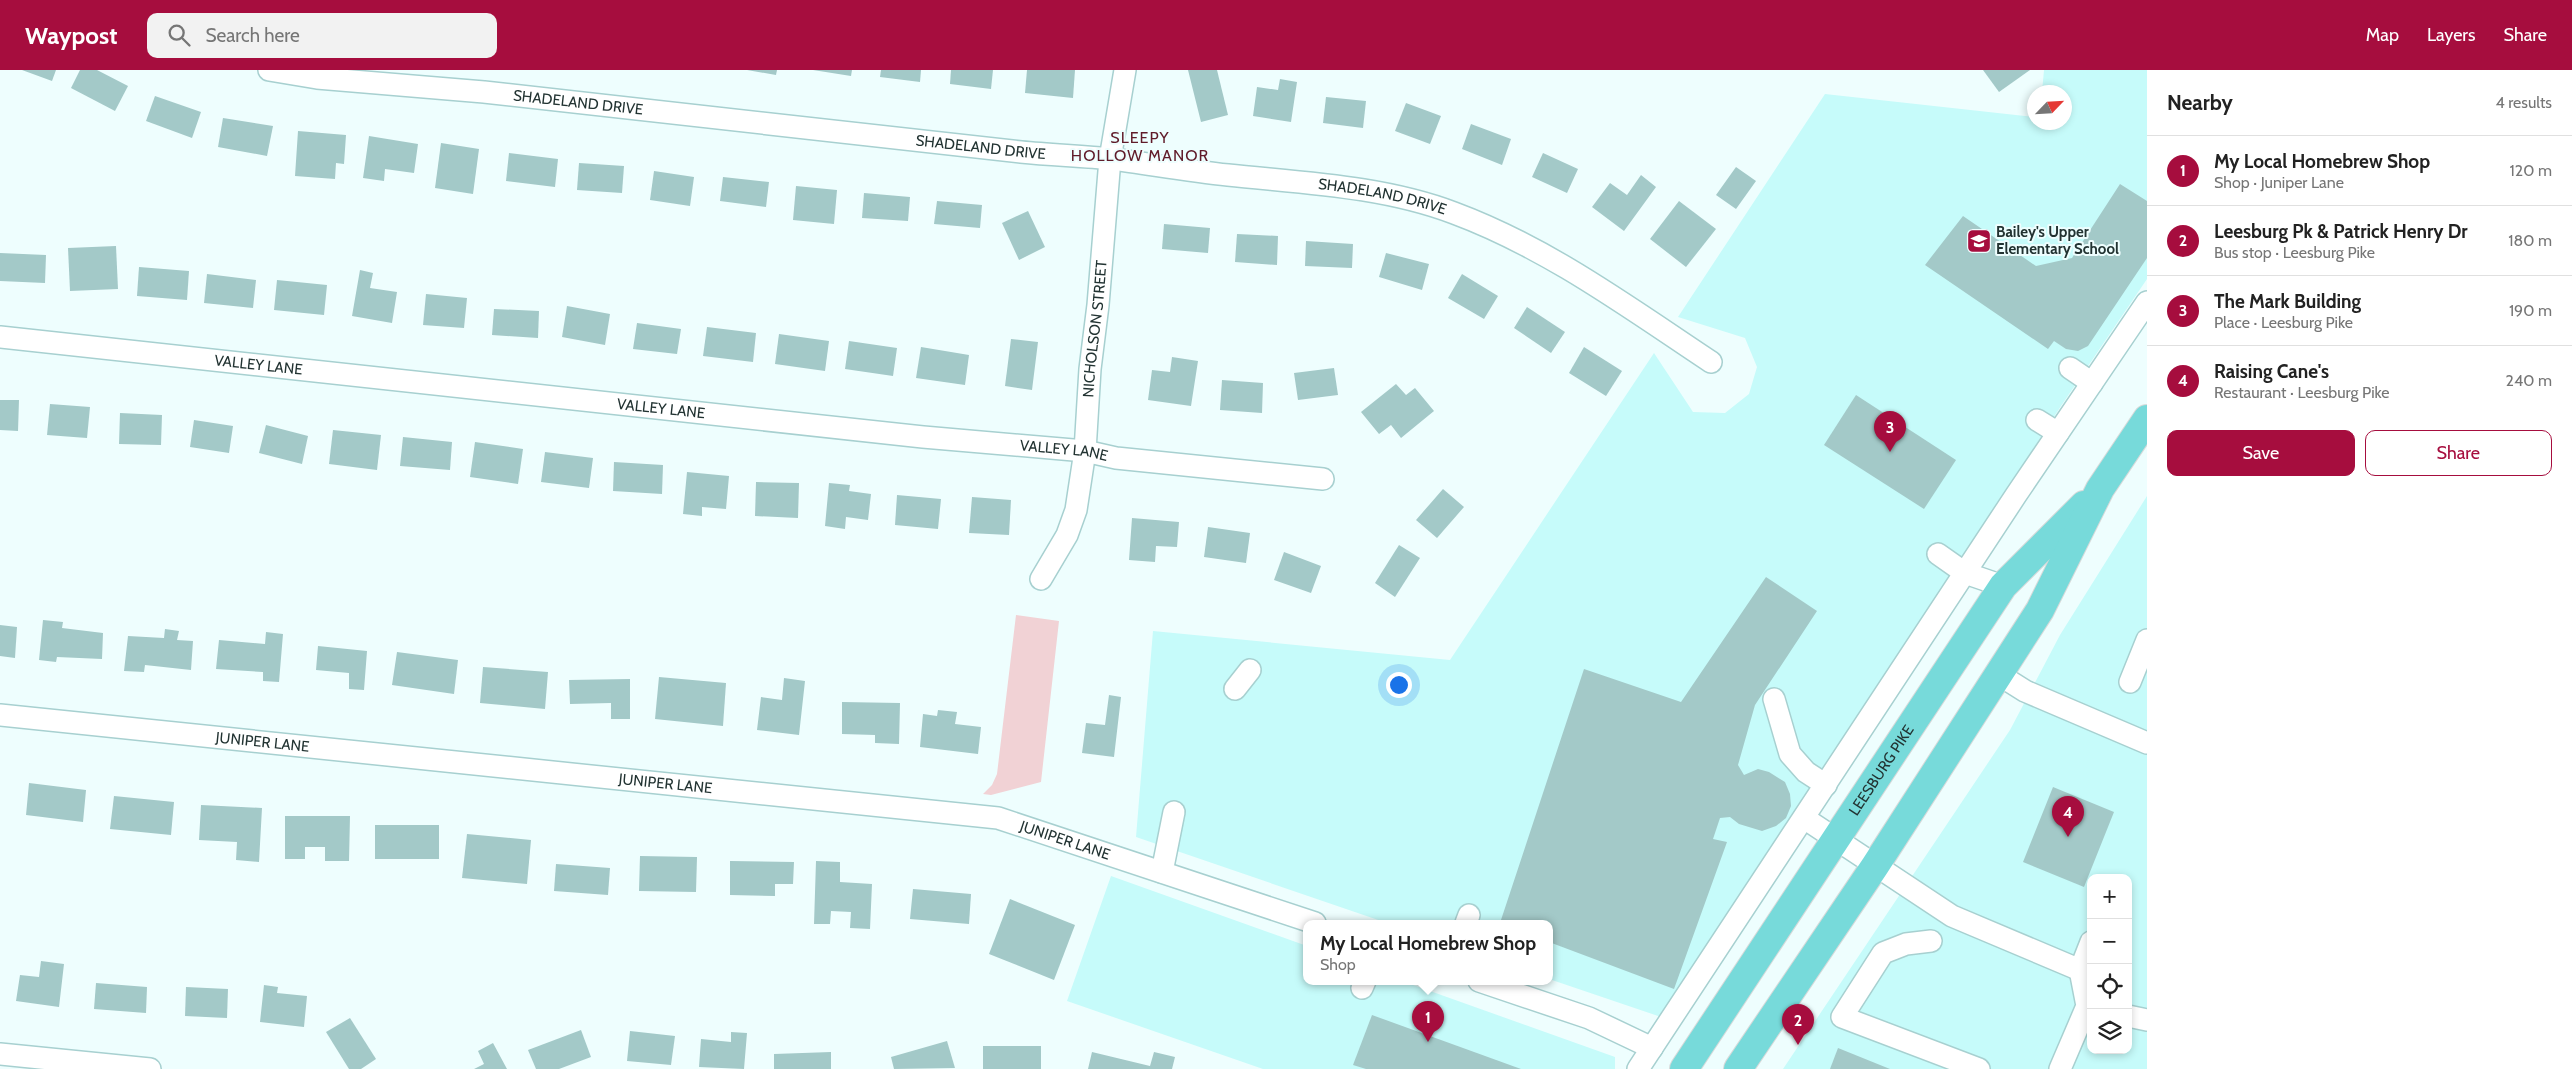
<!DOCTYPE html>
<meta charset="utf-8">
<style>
:root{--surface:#fff;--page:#f2f2f2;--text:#222;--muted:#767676;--line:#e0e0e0;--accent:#a60d3e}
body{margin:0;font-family:Cabin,sans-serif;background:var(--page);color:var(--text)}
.controls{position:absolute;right:15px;bottom:15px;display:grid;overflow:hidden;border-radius:10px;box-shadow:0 2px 8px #0003}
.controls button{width:45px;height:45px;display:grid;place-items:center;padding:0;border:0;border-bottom:1px solid var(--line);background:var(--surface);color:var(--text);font:25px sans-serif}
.compass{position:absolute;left:2027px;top:15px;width:45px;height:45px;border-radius:50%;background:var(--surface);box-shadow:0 2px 8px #0003;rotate:65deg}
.you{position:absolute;left:1398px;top:614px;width:18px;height:18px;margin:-12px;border:4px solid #fff;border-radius:50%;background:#1a73e8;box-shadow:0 0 0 8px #1a73e833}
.badge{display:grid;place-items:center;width:32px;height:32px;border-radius:50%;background:var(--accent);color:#fff;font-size:16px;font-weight:700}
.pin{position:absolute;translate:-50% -41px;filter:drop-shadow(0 1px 2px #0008)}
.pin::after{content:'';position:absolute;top:26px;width:18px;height:15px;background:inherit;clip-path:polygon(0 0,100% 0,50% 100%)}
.popup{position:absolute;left:1303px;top:850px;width:250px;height:65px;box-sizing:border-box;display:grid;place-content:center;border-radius:10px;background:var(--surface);filter:drop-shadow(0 1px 4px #0005);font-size:16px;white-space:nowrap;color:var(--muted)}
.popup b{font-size:19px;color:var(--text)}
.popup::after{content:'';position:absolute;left:50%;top:100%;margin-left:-10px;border:10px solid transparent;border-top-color:var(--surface)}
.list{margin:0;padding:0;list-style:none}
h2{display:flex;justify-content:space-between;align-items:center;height:65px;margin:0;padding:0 20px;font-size:21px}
h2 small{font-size:16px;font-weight:400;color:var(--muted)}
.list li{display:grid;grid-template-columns:32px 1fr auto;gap:15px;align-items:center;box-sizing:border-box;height:70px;padding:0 20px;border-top:1px solid var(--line)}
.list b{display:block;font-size:19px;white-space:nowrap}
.list p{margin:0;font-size:16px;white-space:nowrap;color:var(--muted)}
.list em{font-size:16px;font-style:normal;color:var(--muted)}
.actions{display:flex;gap:10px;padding:15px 20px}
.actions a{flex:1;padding:11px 0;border:1px solid var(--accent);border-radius:10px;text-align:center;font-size:18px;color:var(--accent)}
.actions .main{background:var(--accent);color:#fff}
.icon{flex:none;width:28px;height:28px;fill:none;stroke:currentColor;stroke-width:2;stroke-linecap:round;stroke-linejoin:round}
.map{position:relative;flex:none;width:2147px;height:999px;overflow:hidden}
header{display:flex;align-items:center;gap:30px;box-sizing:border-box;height:70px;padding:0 25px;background:var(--accent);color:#fff}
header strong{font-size:24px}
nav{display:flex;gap:28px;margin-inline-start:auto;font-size:18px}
.search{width:350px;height:45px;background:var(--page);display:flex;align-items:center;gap:12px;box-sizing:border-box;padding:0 18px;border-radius:10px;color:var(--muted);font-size:19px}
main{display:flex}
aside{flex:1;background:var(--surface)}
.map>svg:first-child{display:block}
.built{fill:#c6fbfa;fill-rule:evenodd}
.green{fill:#f1d2d5}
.building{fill:#a3c9c8}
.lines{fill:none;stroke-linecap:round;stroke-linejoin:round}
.minor-casing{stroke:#a7d0d0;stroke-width:24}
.major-casing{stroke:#d7dada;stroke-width:30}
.minor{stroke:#fff;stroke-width:21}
.major{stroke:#77dada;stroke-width:28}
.labels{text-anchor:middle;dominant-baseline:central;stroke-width:4;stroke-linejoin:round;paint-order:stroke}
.street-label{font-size:15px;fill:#223332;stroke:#eefefe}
.poi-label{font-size:15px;font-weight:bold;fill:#223332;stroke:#eefefe;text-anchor:start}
.neighbourhood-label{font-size:16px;letter-spacing:1px;fill:#601b29;stroke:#eefefe}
</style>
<header>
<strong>Waypost</strong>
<div class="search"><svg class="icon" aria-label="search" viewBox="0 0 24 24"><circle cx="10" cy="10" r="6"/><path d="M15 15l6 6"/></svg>Search here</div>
<nav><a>Map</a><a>Layers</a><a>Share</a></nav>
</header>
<main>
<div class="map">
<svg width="2147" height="999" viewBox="0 0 2147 999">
<rect width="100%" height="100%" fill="#eefefe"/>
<g class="built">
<path d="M 2044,0 L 2147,0 L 2147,209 L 2061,336 L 1664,948 L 1549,909 L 1549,853 L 1387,853 L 1136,767 L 1153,561 L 1450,590 L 1654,283 L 1693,342 L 1725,343 L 1749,324 L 1757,297 L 1745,268 L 1678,247 L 1825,24 L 2034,47 L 2034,52 L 2064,52 L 2064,22 L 2042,22 Z"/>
<path d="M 2147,426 L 2147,999 L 1783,999 L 2010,660 L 2060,565 ZM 2091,808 L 2128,808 L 2128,980 L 2091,980 Z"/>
<path d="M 1111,806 L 1307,876 L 1307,911 L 1402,911 L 1615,987 L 1615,999 L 1263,999 L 1067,931 Z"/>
</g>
<path class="green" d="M 1016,545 L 1059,551 L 1041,712 L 991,725 L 983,724 L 992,715 L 997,704 Z"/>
<g class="building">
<path d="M 22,0 L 56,0 L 52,11 Z"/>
<path d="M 80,0 L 97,0 L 128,16 L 115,41 L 71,18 Z"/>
<path d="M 747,0 L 777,0 L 776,5 Z"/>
<path d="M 813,0 L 852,0 L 851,6 Z"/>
<path d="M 881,0 L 921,0 L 920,12 L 880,7 Z"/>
<path d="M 951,0 L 993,0 L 991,19 L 950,14 Z"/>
<path d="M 1027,0 L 1075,0 L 1073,28 L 1025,23 Z"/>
<path d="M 1188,0 L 1217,0 L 1228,45 L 1201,52 Z"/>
<path d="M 1983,0 L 2030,0 L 1999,22 Z"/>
<path d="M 1280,9 L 1297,12 L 1291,52 L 1253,46 L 1257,17 L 1278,20 Z"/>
<path d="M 155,26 L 201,42 L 192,68 L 146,51 Z"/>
<path d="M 1326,27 L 1366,31 L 1363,58 L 1323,53 Z"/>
<path d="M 1406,33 L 1441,46 L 1430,74 L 1395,61 Z"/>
<path d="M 223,48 L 273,56 L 267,86 L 218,77 Z"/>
<path d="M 1471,54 L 1511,69 L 1502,95 L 1462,79 Z"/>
<path d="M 298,61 L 346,65 L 344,94 L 336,93 L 335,109 L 295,106 Z"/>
<path d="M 369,66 L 418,74 L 414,103 L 385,99 L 384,111 L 363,108 Z"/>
<path d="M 441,73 L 479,79 L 473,124 L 435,118 Z"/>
<path d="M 509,83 L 558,89 L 555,117 L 506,111 Z"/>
<path d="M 1543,83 L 1578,99 L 1567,123 L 1532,107 Z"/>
<path d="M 579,93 L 624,96 L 622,123 L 577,120 Z"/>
<path d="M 1736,97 L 1756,111 L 1736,139 L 1716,125 Z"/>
<path d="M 654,101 L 694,107 L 690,136 L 650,130 Z"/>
<path d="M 1641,105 L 1656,117 L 1624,161 L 1592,137 L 1610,113 L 1627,125 Z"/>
<path d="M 723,107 L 769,112 L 766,137 L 720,131 Z"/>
<path d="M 2120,114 L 2147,131 L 2147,188 L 2088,276 L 2078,281 L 2066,279 L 2054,271 L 2048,279 L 1925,195 L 1963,146 L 2036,196 L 2072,188 Z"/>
<path d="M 796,116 L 837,120 L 834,154 L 793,150 Z"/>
<path d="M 864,123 L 910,127 L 908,151 L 862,148 Z"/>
<path d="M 937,131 L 982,135 L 980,158 L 934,154 Z"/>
<path d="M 1679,131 L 1716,159 L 1686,197 L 1650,169 Z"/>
<path d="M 1028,141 L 1045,177 L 1019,190 L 1002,153 Z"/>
<path d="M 1164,154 L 1210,158 L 1208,183 L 1162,179 Z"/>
<path d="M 1237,164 L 1278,166 L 1277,195 L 1235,192 Z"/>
<path d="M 1306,171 L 1353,174 L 1352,198 L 1305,196 Z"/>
<path d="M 116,176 L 118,219 L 70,221 L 68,178 Z"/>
<path d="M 0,183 L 46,185 L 45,213 L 0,211 Z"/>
<path d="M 1386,183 L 1429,194 L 1422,220 L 1379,207 Z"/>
<path d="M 139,197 L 189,201 L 187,230 L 137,226 Z"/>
<path d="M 360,200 L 373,203 L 370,218 L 397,222 L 392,253 L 352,246 Z"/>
<path d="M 207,204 L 256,210 L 253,238 L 204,233 Z"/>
<path d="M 1462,204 L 1498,226 L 1484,249 L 1448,228 Z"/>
<path d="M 277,210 L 327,215 L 324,245 L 274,240 Z"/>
<path d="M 426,224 L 467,228 L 464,258 L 423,255 Z"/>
<path d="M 567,236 L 610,244 L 605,275 L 562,267 Z"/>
<path d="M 1527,237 L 1565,262 L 1551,283 L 1514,258 Z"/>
<path d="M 494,239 L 539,241 L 538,268 L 492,265 Z"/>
<path d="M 637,253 L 681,259 L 677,284 L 633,279 Z"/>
<path d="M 707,257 L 756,263 L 753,292 L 703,286 Z"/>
<path d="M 779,264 L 829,271 L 825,301 L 775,294 Z"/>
<path d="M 1011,269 L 1038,272 L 1032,320 L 1005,316 Z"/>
<path d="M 849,271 L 897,278 L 893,306 L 845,299 Z"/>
<path d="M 921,277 L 969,285 L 965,315 L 916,308 Z"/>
<path d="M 1584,277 L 1622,301 L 1606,326 L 1569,303 Z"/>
<path d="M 1172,287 L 1198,291 L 1191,336 L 1148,330 L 1152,300 L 1170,302 Z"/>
<path d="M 1334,298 L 1338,325 L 1298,330 L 1294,303 Z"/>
<path d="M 1222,310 L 1263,313 L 1262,343 L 1220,340 Z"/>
<path d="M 1396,314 L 1406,325 L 1415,318 L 1434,341 L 1401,368 L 1391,355 L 1379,364 L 1361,342 Z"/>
<path d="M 1856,325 L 1956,390 L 1924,439 L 1824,375 Z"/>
<path d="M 0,330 L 19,330 L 18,361 L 0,360 Z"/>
<path d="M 50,334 L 90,337 L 87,368 L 47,365 Z"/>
<path d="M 120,343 L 162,345 L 161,375 L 119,374 Z"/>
<path d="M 194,350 L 233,356 L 229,383 L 190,377 Z"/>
<path d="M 266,355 L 308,366 L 302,394 L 259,383 Z"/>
<path d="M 333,360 L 381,365 L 377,400 L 329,394 Z"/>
<path d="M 403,367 L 452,372 L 450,400 L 400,396 Z"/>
<path d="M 475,372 L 523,379 L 518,414 L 470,407 Z"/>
<path d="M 545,382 L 593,388 L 589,418 L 541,412 Z"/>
<path d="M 614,392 L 663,395 L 662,424 L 613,421 Z"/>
<path d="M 687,402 L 729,406 L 726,439 L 702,437 L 702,446 L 683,444 Z"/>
<path d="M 756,412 L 799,413 L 798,448 L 755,446 Z"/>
<path d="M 829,413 L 850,415 L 849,421 L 871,424 L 868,450 L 846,447 L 845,459 L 825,456 Z"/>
<path d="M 1443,419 L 1464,437 L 1437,468 L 1416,450 Z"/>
<path d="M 897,425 L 941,429 L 938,459 L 895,455 Z"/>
<path d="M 972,427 L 1011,430 L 1009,465 L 969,463 Z"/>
<path d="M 1132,448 L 1179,452 L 1177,477 L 1156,476 L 1155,492 L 1129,490 Z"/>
<path d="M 1208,457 L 1250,463 L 1246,493 L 1204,487 Z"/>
<path d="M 1399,475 L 1420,488 L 1395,527 L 1375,513 Z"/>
<path d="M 1284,482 L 1321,496 L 1311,523 L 1274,510 Z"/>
<path d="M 1766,507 L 1817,541 L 1755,635 L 1738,695 L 1744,705 L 1758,699 L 1769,702 L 1785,712 L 1790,724 L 1791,736 L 1786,748 L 1776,756 L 1762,761 L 1739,754 L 1730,747 L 1720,748 L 1713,769 L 1727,772 L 1674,919 L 1549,872 L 1549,853 L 1500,853 L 1584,599 L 1681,632 Z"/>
<path d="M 43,550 L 63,552 L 62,558 L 103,563 L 102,589 L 57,587 L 56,592 L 39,590 Z"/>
<path d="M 0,555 L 17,557 L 15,588 L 0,586 Z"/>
<path d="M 165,559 L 179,561 L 177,570 L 193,571 L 191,600 L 145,595 L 144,602 L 124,601 L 128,566 L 164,568 Z"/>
<path d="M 266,562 L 283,564 L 279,612 L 263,611 L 263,602 L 216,599 L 219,570 L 265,574 Z"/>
<path d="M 318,576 L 367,581 L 364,620 L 349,619 L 349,603 L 316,600 Z"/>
<path d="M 397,582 L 458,590 L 454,624 L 392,615 Z"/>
<path d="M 483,597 L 548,602 L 545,639 L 480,633 Z"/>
<path d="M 659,607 L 726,613 L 723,656 L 655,649 Z"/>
<path d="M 784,608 L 805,611 L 799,665 L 757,660 L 761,627 L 782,630 Z"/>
<path d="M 630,609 L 630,649 L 611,649 L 611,633 L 570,634 L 569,610 Z"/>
<path d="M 1109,625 L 1121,627 L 1114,687 L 1082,683 L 1086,653 L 1105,655 Z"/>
<path d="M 842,632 L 900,633 L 899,674 L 875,673 L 875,665 L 842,664 Z"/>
<path d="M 938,640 L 957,642 L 955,654 L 981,657 L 978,684 L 920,677 L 923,644 L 937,646 Z"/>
<path d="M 29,713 L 86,720 L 83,752 L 26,745 Z"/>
<path d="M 2053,717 L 2114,742 L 2084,817 L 2023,792 Z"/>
<path d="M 114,726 L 174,732 L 171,765 L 110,759 Z"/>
<path d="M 201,735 L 262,738 L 259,792 L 236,790 L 237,772 L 199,770 Z"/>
<path d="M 285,746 L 350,746 L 349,791 L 325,791 L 325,777 L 305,777 L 305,789 L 285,789 Z"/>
<rect x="375" y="755" width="64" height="34"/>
<path d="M 467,764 L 531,770 L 527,814 L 462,808 Z"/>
<path d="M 640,786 L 697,787 L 696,822 L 639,821 Z"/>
<path d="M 730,791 L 794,792 L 793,814 L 775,814 L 775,826 L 730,825 Z"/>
<path d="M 816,791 L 840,792 L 840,812 L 872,814 L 870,859 L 850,858 L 851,842 L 831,841 L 830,854 L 814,854 Z"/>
<path d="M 556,794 L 610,798 L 608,825 L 554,821 Z"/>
<path d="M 913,819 L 971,824 L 969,854 L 910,849 Z"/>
<path d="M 1010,829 L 1075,855 L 1054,910 L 989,884 Z"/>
<path d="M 41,891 L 64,894 L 59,937 L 16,931 L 20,905 L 39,907 Z"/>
<path d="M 96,913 L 147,917 L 146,943 L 94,939 Z"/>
<path d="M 264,915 L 278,917 L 277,923 L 307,926 L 304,957 L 260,952 Z"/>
<path d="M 186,917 L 228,919 L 227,948 L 185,946 Z"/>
<path d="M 1372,945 L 1521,999 L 1366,999 L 1353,995 Z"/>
<path d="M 350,948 L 376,989 L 361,999 L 349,999 L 326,962 Z"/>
<path d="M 581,960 L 591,987 L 559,999 L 536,999 L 528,980 Z"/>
<path d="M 630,961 L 675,966 L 671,995 L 627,991 Z"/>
<path d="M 731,962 L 747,963 L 744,999 L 699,997 L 701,969 L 731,972 Z"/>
<path d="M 947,971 L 955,998 L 894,999 L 891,987 Z"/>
<path d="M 493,973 L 507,999 L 474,999 L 484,994 L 478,981 Z"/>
<rect x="983" y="976" width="58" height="23"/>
<path d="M 1838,978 L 1890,999 L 1830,999 Z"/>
<path d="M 831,982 L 831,999 L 774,999 L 774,984 Z"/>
<path d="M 1092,982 L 1150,996 L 1154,982 L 1175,987 L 1172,999 L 1088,999 Z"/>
</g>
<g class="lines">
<defs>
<g id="minor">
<path id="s1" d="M 269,0 L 317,8 L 484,22 L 1021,82 C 1051,85 1082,86 1112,89 C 1150,94 1189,101 1228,105 C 1303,113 1383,116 1454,143 C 1548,178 1628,237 1711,292"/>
<path id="s2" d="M 0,267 L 923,367 L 1085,381 L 1116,388 L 1323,409"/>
<path d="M 2070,298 L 2092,313"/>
<path d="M 2037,350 L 2058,363"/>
<path d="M 1938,484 L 1965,503 L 2003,516"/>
<path id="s3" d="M 1041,509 L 1067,465 L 1076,440 L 1085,381 L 1090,299 L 1098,235 L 1110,89 L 1125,0"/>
<path d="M 1998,604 L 2025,621 L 2147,673"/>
<path d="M 2130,612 L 2147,570"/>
<path d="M 1235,619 L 1250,600"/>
<path d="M 1774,629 L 1790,684 L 1806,702 L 1826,715"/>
<path id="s4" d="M 0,645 L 998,748 L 1315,853"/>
<path d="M 1804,748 L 1952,846 L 2080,900 L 2091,872"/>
<path d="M 1162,802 L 1174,742"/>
<path d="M 1466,853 L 1469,845"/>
<path d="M 1931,871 L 1906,874 L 1883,883 L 1842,947 L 1979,999"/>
<path d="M 1479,911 L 1589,948 L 1652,978"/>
<path d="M 1362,918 L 1365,911"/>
<path d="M 2128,946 L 2147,950"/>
<path d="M 0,984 L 150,999"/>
<path d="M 1638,999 L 2016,425 L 2147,232"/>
<path d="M 2060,999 L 2087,936 L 2080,900"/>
</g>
<g id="major">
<path id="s5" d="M 1684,999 L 2003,516 L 2084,435"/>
<path d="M 1738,999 L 1875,796 L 2040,540 L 2100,419 L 2147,349"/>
</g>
</defs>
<use href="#minor" class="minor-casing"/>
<use href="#major" class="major-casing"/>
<use href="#minor" class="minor"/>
<use href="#major" class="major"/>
</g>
<defs>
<symbol id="school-square" viewBox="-11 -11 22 22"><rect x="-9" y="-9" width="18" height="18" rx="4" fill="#a60d3e" stroke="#eefefe"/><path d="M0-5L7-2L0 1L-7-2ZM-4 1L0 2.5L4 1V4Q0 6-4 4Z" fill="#fff"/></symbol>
</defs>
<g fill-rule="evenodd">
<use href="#school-square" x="1965" y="157" width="28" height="28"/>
</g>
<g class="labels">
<g class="street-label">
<text stroke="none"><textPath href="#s1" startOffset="311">SHADELAND DRIVE</textPath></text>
<text stroke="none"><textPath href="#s1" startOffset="716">SHADELAND DRIVE</textPath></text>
<text stroke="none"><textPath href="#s1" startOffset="1121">SHADELAND DRIVE</textPath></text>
<text stroke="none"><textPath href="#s3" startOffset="260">NICHOLSON STREET</textPath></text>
<text stroke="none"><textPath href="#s2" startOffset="260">VALLEY LANE</textPath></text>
<text stroke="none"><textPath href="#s2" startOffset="665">VALLEY LANE</textPath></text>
<text stroke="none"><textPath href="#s2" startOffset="1070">VALLEY LANE</textPath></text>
<text stroke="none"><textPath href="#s4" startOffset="264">JUNIPER LANE</textPath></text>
<text stroke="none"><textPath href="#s5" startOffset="358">LEESBURG PIKE</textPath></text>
<text stroke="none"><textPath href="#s4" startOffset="669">JUNIPER LANE</textPath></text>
<text stroke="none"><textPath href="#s4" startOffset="1074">JUNIPER LANE</textPath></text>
</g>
<g class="poi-label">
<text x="1996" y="162">Bailey's Upper<tspan x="1996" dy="17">Elementary School</tspan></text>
</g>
<g class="neighbourhood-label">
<text x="1140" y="67">SLEEPY<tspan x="1140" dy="18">HOLLOW MANOR</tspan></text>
</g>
</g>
</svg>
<div class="controls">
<button>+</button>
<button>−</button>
<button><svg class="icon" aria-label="locate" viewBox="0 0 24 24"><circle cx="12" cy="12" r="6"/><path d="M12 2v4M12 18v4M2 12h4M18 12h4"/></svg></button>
<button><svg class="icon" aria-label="layers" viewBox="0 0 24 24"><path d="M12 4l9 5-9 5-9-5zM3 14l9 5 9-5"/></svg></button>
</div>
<svg class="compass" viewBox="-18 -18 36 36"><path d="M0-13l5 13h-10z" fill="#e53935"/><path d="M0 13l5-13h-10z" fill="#767676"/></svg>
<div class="you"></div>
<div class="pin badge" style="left:1428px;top:972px">1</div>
<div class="popup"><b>My Local Homebrew Shop</b>Shop</div>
<div class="pin badge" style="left:1798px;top:975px">2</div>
<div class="pin badge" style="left:1890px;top:382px">3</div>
<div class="pin badge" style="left:2068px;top:767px">4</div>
</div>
<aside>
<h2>Nearby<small>4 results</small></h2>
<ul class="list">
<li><span class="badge">1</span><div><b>My Local Homebrew Shop</b><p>Shop · Juniper Lane</p></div><em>120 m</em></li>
<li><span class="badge">2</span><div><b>Leesburg Pk &amp; Patrick Henry Dr</b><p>Bus stop · Leesburg Pike</p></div><em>180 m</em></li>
<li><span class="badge">3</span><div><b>The Mark Building</b><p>Place · Leesburg Pike</p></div><em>190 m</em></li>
<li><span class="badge">4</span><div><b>Raising Cane's</b><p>Restaurant · Leesburg Pike</p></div><em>240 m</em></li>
</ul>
<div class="actions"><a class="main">Save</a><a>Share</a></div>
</aside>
</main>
